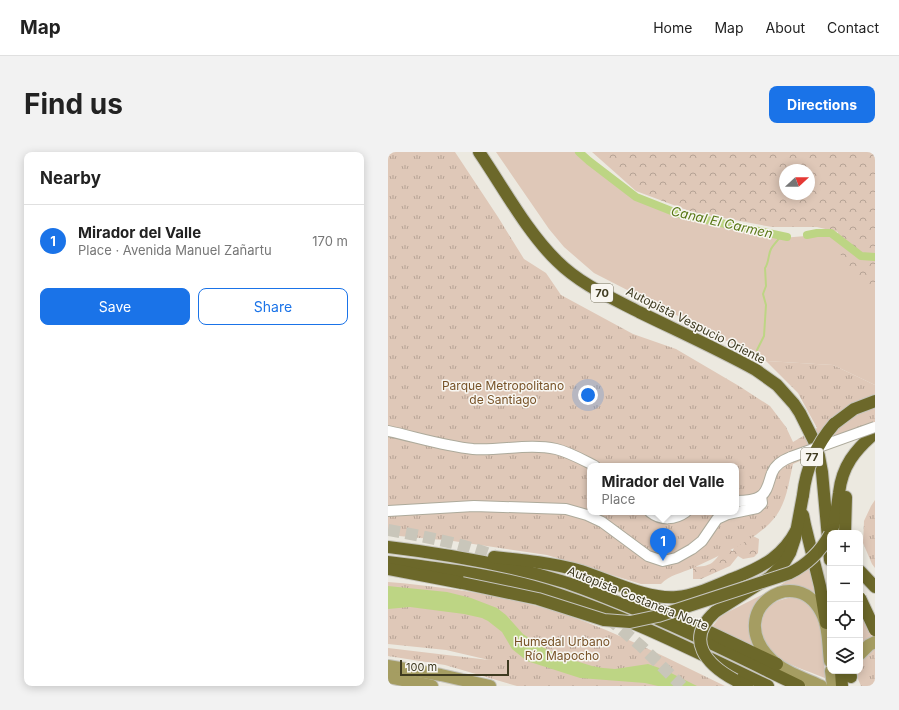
<!DOCTYPE html>
<meta charset="utf-8">
<style>
:root{--surface:#fff;--page:#f2f2f2;--text:#222;--muted:#767676;--line:#e0e0e0;--accent:#1a73e8}
body{margin:0;font-family:Inter,sans-serif;background:var(--page);color:var(--text)}
.controls{position:absolute;right:12px;bottom:12px;display:grid;overflow:hidden;border-radius:8px;box-shadow:0 2px 10px #0003}
.controls button{width:36px;height:36px;display:grid;place-items:center;padding:0;border:0;border-bottom:1px solid var(--line);background:var(--surface);color:var(--text);font:20px sans-serif}
.compass{position:absolute;left:391px;top:12px;width:36px;height:36px;border-radius:50%;background:var(--surface);box-shadow:0 2px 10px #0003;rotate:69deg}
.scale{position:absolute;left:12px;bottom:10px;width:109px;box-sizing:border-box;padding-left:4px;border:2px solid #3e3a20;border-top:0;font-size:11px;line-height:14px;white-space:nowrap;color:#3e3a20;-webkit-text-stroke:3px #f8f6f1;paint-order:stroke}
.you{position:absolute;left:200px;top:243px;width:14px;height:14px;margin:-10px;border:3px solid #fff;border-radius:50%;background:#1a73e8;box-shadow:0 0 0 6px #1a73e833}
.badge{display:grid;place-items:center;width:26px;height:26px;border-radius:50%;background:var(--accent);color:#fff;font-size:13px;font-weight:700}
.pin{position:absolute;translate:-50% -33px;filter:drop-shadow(0 1px 2px #0008)}
.pin::after{content:'';position:absolute;top:21px;width:14px;height:12px;background:inherit;clip-path:polygon(0 0,100% 0,50% 100%)}
.popup{position:absolute;left:199px;top:311px;width:152px;height:52px;box-sizing:border-box;display:grid;place-content:center;border-radius:8px;background:var(--surface);filter:drop-shadow(0 1px 3px #0005);font-size:13px;white-space:nowrap;color:var(--muted)}
.popup b{font-size:15px;color:var(--text)}
.popup::after{content:'';position:absolute;left:50%;top:100%;margin-left:-8px;border:8px solid transparent;border-top-color:var(--surface)}
.list{margin:0;padding:0;list-style:none}
h2{display:flex;justify-content:space-between;align-items:center;height:52px;margin:0;padding:0 16px;font-size:17px}
h2 small{font-size:13px;font-weight:400;color:var(--muted)}
.list li{display:grid;grid-template-columns:26px 1fr auto;gap:12px;align-items:center;box-sizing:border-box;height:72px;padding:0 16px;border-top:1px solid var(--line)}
.list b{display:block;font-size:15px;white-space:nowrap}
.list p{margin:0;font-size:13px;white-space:nowrap;color:var(--muted)}
.list em{font-size:13px;font-style:normal;color:var(--muted)}
.actions{display:flex;gap:8px;padding:12px 16px}
.actions a{flex:1;padding:9px 0;border:1px solid var(--accent);border-radius:8px;text-align:center;font-size:14px;color:var(--accent)}
.actions .main{background:var(--accent);color:#fff}
.icon{flex:none;width:22px;height:22px;fill:none;stroke:currentColor;stroke-width:2;stroke-linecap:round;stroke-linejoin:round}
.map{position:relative;flex:none;width:487px;height:534px;overflow:hidden;border-radius:8px}
header{display:flex;align-items:center;gap:24px;box-sizing:border-box;height:56px;padding:0 20px;background:var(--surface);border-bottom:1px solid var(--line)}
header strong{font-size:19px}
nav{display:flex;gap:22px;margin-inline-start:auto;font-size:14px}
.intro{display:flex;align-items:center;justify-content:space-between;box-sizing:border-box;height:96px;padding:0 24px}
h1{margin:0;font-size:28px}
.button{padding:10px 18px;border-radius:8px;background:var(--accent);color:#fff;font-size:14px;font-weight:700}
main{display:flex;gap:24px;padding:0 24px}
aside{flex:1;background:var(--surface);border-radius:8px;box-shadow:0 2px 10px #0003}
.map>svg:first-child{display:block}
.grass{fill:#dfc8b8}
.forest{fill:url(#forest-crowns);fill-rule:evenodd}
.park{fill:url(#park-tufts);fill-rule:evenodd}
.water{fill:#bdd584}
.lines{fill:none;stroke-linecap:round;stroke-linejoin:round}
.stream{stroke:#bdd584;stroke-width:2}
.canal{stroke:#bdd584;stroke-width:8}
.highway-tunnel{stroke:#c9c6ba;stroke-width:12;stroke-dasharray:12 6;stroke-linecap:butt}
.minor-casing{stroke:#adaa9b;stroke-width:12}
.major-casing{stroke:#c5c4bc;stroke-width:14}
.highway-casing{stroke:#c5c4bc;stroke-width:14}
.minor{stroke:#fff;stroke-width:10}
.major{stroke:#a59d62;stroke-width:12}
.highway{stroke:#6c682a;stroke-width:12}
.minor-bridge-casing{stroke:#adaa9b;stroke-width:12;stroke-linecap:butt}
.highway-bridge-casing{stroke:#c5c4bc;stroke-width:14;stroke-linecap:butt}
.minor-bridge{stroke:#fff;stroke-width:10}
.highway-bridge{stroke:#6c682a;stroke-width:12}
.labels{text-anchor:middle;dominant-baseline:central;stroke-width:3;stroke-linejoin:round;paint-order:stroke}
.shield{fill:#f8f6f1;stroke:#76725f;stroke-width:1}
.shield-label{font-size:11px;font-weight:bold;fill:#3e3a20}
.street-label{font-size:12px;fill:#3e3a20;stroke:#f8f6f1}
.park-label{font-size:12px;fill:#775227;stroke:#f8f6f1}
.water-label{font-size:13px;font-style:italic;fill:#597816;stroke:#f8f6f1}
</style>
<header>
<strong>Map</strong>
<nav><a>Home</a><a>Map</a><a>About</a><a>Contact</a></nav>
</header>
<div class="intro"><h1>Find us</h1><a class="button">Directions</a></div>
<main>
<aside>
<h2>Nearby<small></small></h2>
<ul class="list">
<li><span class="badge">1</span><div><b>Mirador del Valle</b><p>Place · Avenida Manuel Zañartu</p></div><em>170 m</em></li>
</ul>
<div class="actions"><a class="main">Save</a><a>Share</a></div>
</aside>
<div class="map">
<svg width="487" height="534" viewBox="0 0 487 534">
<defs>
<pattern id="forest-crowns" width="20" height="18" patternUnits="userSpaceOnUse"><rect width="20" height="18" fill="#dfc8b8"/><path d="M2 6a3 3 0 1 1 6 0M12 15a3 3 0 1 1 6 0" fill="none" stroke="#b6a395"/></pattern>
<pattern id="park-tufts" width="24" height="20" patternUnits="userSpaceOnUse"><rect width="24" height="20" fill="#dfc8b8"/><path d="M3 7l-1-3M5 7V3M7 7l1-3M15 17l-1-3M17 17v-4M19 17l1-3" fill="none" stroke="#b6a395"/></pattern>
</defs>
<rect width="100%" height="100%" fill="#ece9e0"/>
<g class="grass">
<path d="M 108,0 L 188,0 L 200,11 L 247,47 L 290,64 L 394,86 L 441,82 L 453,93 L 487,107 L 487,233 L 445,213 L 378,209 L 206,121 L 176,95 L 161,77 Z"/>
<path d="M 424,413 L 433,451 L 413,438 L 367,456 C 360,469 362,480 367,494 L 324,475 L 331,466 L 338,461 L 391,434 Z"/>
<path d="M 400,446 L 408,446 L 417,449 L 431,464 L 435,484 L 437,526 C 420,519 399,513 384,502 C 378,497 376,490 374,483 C 369,462 380,450 400,446 Z"/>
<path d="M 472,465 L 487,473 L 487,484 L 472,496 Z"/>
</g>
<g class="forest">
<path d="M 204,0 L 487,0 L 487,131 L 480,133 L 465,124 L 451,100 L 450,80 L 429,75 L 384,75 L 304,60 L 248,39 ZM 397,18 L 421,18 L 421,42 L 397,42 Z"/>
<path d="M 365,384 L 371,387 L 370,401 L 366,405 L 355,407 L 350,404 L 342,414 L 313,427 L 305,427 L 305,415 C 324,414 324,412 335,398 L 340,397 L 345,399 L 346,394 Z"/>
</g>
<g class="park">
<path d="M 0,0 L 67,0 L 110,65 L 136,107 L 158,121 L 173,143 L 245,182 L 288,197 L 351,234 L 382,254 L 398,275 L 405,290 L 429,276 L 410,241 L 378,209 L 445,213 L 487,233 L 487,281 L 472,283 L 405,312 C 401,329 399,349 388,364 C 370,388 332,403 305,416 C 294,421 281,423 273,432 L 253,432 L 159,403 L 65,389 L 0,383 ZM 202,314 L 348,314 L 348,360 L 202,360 Z"/>
<path d="M 487,348 L 487,416 L 484,412 L 475,391 L 476,369 L 483,354 Z"/>
<path d="M 0,430 C 60,435 121,444 179,463 C 233,482 285,509 337,534 L 129,534 L 57,513 L 0,504 L 0,496 L 101,508 L 58,498 L 0,492 Z"/>
<path d="M 487,492 L 487,534 L 473,534 L 470,527 L 470,519 L 472,519 C 472,503 476,503 487,492 Z"/>
</g>
<path class="water" d="M 0,434 L 59,440 L 83,446 L 109,456 L 118,463 L 135,482 L 156,496 L 172,504 L 204,514 L 215,516 L 227,517 L 260,512 L 277,518 L 309,534 L 270,534 L 257,531 L 192,526 L 139,509 L 124,497 L 114,480 L 100,469 L 94,466 L 76,462 L 22,455 L 0,457 Z"/>
<g class="lines">
<path class="stream" d="M 369,198 L 376,184 L 378,153 L 375,142 L 378,134 L 377,116 C 381,111 380,103 383,97 C 386,92 391,87 394,83"/>
<g class="canal">
<path d="M 191,0 L 201,9 L 248,45 L 291,62 L 399,85"/>
<path d="M 419,83 L 429,81 L 443,81 L 473,104 L 487,105"/>
</g>
<g class="highway-tunnel">
<path d="M 0,378 C 39,385 78,392 115,407"/>
<path d="M 161,428 L 195,448"/>
<path d="M 220,466 L 253,494 L 294,534"/>
</g>
<defs>
<g id="minor">
<path d="M 0,279 C 28,285 56,294 85,297 C 112,299 141,291 168,297 C 181,300 195,308 207,314"/>
<path d="M 348,349 C 356,349 366,349 373,344 C 380,339 381,328 384,321 C 387,313 395,308 403,305"/>
<path d="M 0,359 L 86,354 L 178,357 L 199,363 L 214,370 L 260,404 L 275,409 L 288,406 L 304,397 L 314,389 L 329,367 L 340,362 L 369,356 L 374,351 L 373,344"/>
<path d="M 262,360 C 273,369 287,368 298,360"/>
</g>
<g id="major">
<path d="M 472,502 L 481,493 L 487,490"/>
<path d="M 0,514 L 53,523 L 102,534"/>
<path d="M 443,519 L 445,534"/>
<path d="M 0,525 L 44,534"/>
<path d="M 433,534 C 418,527 394,519 383,507 C 334,459 410,407 435,464 C 441,477 440,495 442,509"/>
</g>
<g id="highway">
<path d="M 91,0 C 115,35 139,80 169,109 C 192,132 222,145 251,160 C 290,179 330,197 368,218 L 389,233 L 406,252 L 412,261 L 426,289 L 431,304 L 434,320 L 442,408"/>
<path d="M 446,272 L 466,257 L 487,249"/>
<path d="M 415,363 L 417,373 L 432,434 L 438,471"/>
<path d="M 443,381 C 448,368 449,355 451,341 C 454,314 467,298 487,281"/>
<path d="M 457,381 L 458,345"/>
<path d="M 0,395 C 58,402 116,412 173,429 C 190,434 207,441 224,448 C 288,473 349,504 411,534"/>
<path d="M 106,405 C 135,408 165,411 193,419 C 221,428 260,448 289,445 C 310,443 330,432 349,425 C 376,414 395,404 409,377"/>
<path d="M 0,410 C 58,417 117,424 172,443 C 244,467 312,502 380,534"/>
<path d="M 1,417 L 74,431"/>
<path d="M 472,419 L 487,435"/>
<path d="M 250,449 L 296,468 L 389,512"/>
<path d="M 327,460 L 382,425 L 396,411 L 402,401 L 407,386 L 415,343"/>
<path d="M 453,519 L 454,534"/>
<path d="M 462,519 L 463,525"/>
<path d="M 347,528 L 359,534"/>
</g>
</defs>
<use href="#minor" class="minor-casing"/>
<use href="#major" class="major-casing"/>
<use href="#highway" class="highway-casing"/>
<use href="#minor" class="minor"/>
<use href="#major" class="major"/>
<use href="#highway" class="highway"/>
<defs>
<path id="minor-bridge" d="M 403,305 L 487,275"/>
<g id="highway-bridge">
<path d="M 415,343 C 418,316 428,293 446,272"/>
<path d="M 74,431 L 150,447 L 216,468 L 242,470 L 270,464 L 402,421 C 420,412 433,399 442,382"/>
<path d="M 472,446 L 487,478"/>
<path d="M 327,460 C 296,488 319,513 347,528"/>
</g>
</defs>
<use href="#minor-bridge" class="minor-bridge-casing"/>
<use href="#highway-bridge" class="highway-bridge-casing"/>
<use href="#minor-bridge" class="minor-bridge"/>
<use href="#highway-bridge" class="highway-bridge"/>
</g>
<g class="labels">
<g class="shield">
<rect x="203" y="132" width="22" height="18" rx="3"/>
<rect x="413" y="296" width="22" height="18" rx="3"/>
</g>
<g class="shield-label">
<text x="214" y="141">70</text>
<text x="424" y="305">77</text>
</g>
<g class="street-label">
<text transform="translate(308 173) rotate(27)">Autopista Vespucio Oriente</text>
<text transform="translate(250 446) rotate(22)">Autopista Costanera Norte</text>
</g>
<g class="park-label">
<text x="115" y="233">Parque Metropolitano<tspan x="115" dy="14">de Santiago</tspan></text>
<text x="174" y="489">Humedal Urbano<tspan x="174" dy="14">Río Mapocho</tspan></text>
</g>
<g class="water-label">
<text transform="translate(334 70) rotate(13)">Canal El Carmen</text>
</g>
</g>
</svg>
<div class="controls">
<button>+</button>
<button>−</button>
<button><svg class="icon" aria-label="locate" viewBox="0 0 24 24"><circle cx="12" cy="12" r="6"/><path d="M12 2v4M12 18v4M2 12h4M18 12h4"/></svg></button>
<button><svg class="icon" aria-label="layers" viewBox="0 0 24 24"><path d="M12 4l9 5-9 5-9-5zM3 14l9 5 9-5"/></svg></button>
</div>
<svg class="compass" viewBox="-18 -18 36 36"><path d="M0-13l5 13h-10z" fill="#e53935"/><path d="M0 13l5-13h-10z" fill="#767676"/></svg>
<div class="scale">100 m</div>
<div class="you"></div>
<div class="pin badge" style="left:275px;top:409px">1</div>
<div class="popup"><b>Mirador del Valle</b>Place</div>
</div>
</main>
